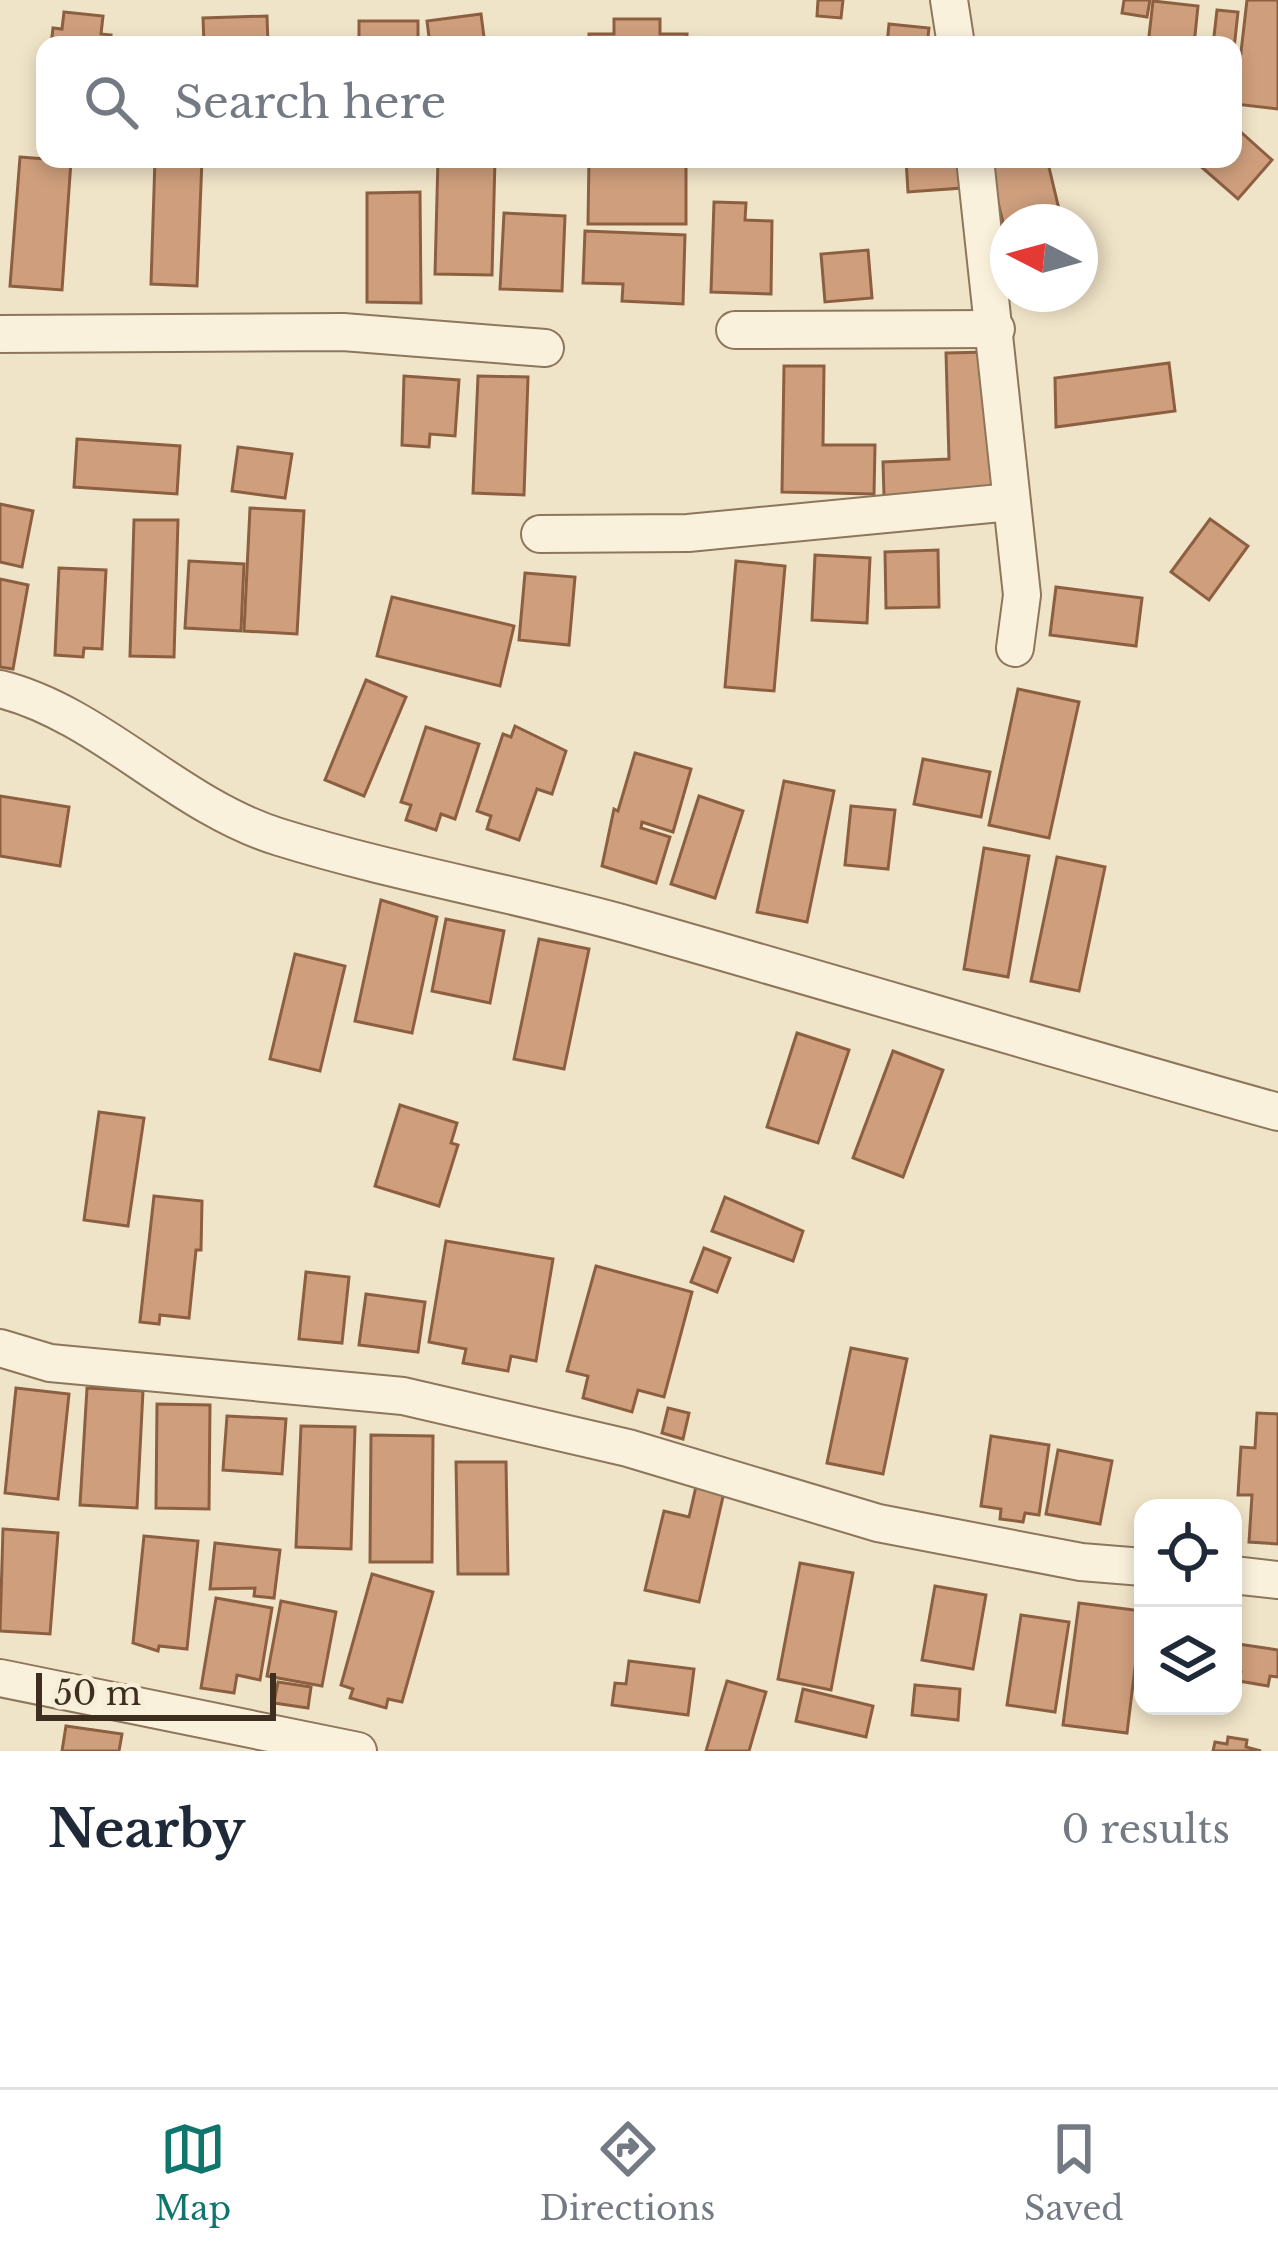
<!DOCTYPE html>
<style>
:root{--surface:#fff;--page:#f6f6f7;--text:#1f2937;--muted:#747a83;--line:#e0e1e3;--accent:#0f766e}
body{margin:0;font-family:"Libre Baskerville",serif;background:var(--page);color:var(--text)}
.controls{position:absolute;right:36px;bottom:36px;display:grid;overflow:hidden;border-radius:24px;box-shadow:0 6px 18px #0003}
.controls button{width:108px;height:108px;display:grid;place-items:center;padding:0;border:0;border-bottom:3px solid var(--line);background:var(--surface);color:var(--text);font:60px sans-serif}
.compass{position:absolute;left:990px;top:204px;width:108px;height:108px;border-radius:50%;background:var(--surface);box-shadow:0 6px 18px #0003;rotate:276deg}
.scale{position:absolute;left:36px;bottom:30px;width:240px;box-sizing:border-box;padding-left:12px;border:6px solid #3d2e20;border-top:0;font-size:33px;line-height:42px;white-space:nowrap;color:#3d2e20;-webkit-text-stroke:9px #f7eed8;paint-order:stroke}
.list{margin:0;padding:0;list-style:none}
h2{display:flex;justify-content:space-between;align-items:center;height:156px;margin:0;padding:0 48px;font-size:51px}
h2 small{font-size:39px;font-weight:400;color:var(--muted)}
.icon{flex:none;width:66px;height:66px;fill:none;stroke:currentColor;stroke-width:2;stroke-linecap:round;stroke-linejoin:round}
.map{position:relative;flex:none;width:1278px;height:1751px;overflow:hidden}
.search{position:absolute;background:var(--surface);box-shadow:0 6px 18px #0003;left:36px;right:36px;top:36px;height:132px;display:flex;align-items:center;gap:30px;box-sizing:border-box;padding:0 42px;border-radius:24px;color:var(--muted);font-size:45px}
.sheet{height:336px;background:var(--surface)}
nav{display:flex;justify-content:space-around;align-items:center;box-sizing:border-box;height:168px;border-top:3px solid var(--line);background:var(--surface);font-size:33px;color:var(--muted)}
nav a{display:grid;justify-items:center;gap:6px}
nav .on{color:var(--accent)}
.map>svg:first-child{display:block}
.building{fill:#cf9f7d;stroke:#8d5f41;stroke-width:3}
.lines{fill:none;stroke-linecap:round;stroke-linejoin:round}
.minor-casing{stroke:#8d765c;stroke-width:40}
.minor{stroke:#faf1dc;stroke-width:36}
</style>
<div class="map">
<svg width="1278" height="1751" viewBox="0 0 1278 1751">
<rect width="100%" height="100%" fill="#f0e4c8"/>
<g class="building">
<path d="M 818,0 L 843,0 L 841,18 L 817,16 Z"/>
<path d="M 1124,0 L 1150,0 L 1147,17 L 1122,13 Z"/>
<path d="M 1247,0 L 1278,0 L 1278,109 L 1235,104 Z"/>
<path d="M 1153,1 L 1198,6 L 1194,45 L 1148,45 Z"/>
<path d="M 1217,10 L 1238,12 L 1233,58 L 1233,45 L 1213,45 Z"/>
<path d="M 64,12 L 103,16 L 101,34 L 111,35 L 109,45 L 51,45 L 53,28 L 62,29 Z"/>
<path d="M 481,14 L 485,45 L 430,45 L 427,21 Z"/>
<path d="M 267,16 L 268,45 L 204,45 L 203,18 Z"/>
<path d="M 614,19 L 660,19 L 660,34 L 687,34 L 686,45 L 589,45 L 589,34 L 614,34 Z"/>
<rect x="359" y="21" width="59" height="24"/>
<path d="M 889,24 L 929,28 L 927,45 L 887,45 Z"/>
<path d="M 1233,125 L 1272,160 L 1238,199 L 1198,164 L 1233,159 Z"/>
<path d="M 20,157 L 71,161 L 62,290 L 10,286 Z"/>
<path d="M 155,159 L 202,159 L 197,286 L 151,284 Z"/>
<path d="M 438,159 L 495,159 L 492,275 L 435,274 Z"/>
<path d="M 589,159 L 686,159 L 686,224 L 588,224 Z"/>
<path d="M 906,159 L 961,159 L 962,188 L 908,192 Z"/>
<path d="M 987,159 L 1047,159 L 1062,222 L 1008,222 L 1008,242 Z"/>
<path d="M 420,192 L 421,303 L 367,302 L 367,193 Z"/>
<path d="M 714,202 L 746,203 L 745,220 L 772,221 L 771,294 L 711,292 Z"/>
<path d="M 504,213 L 565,216 L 562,291 L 500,289 Z"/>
<path d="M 585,231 L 685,235 L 683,304 L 622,301 L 623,284 L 583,283 Z"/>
<path d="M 868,250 L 872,298 L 825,302 L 821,254 Z"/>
<path d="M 989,352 L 993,493 L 884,496 L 883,462 L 949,459 L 946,353 Z"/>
<path d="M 1169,363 L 1175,411 L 1056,427 L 1055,378 Z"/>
<path d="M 784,366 L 824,366 L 823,445 L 875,445 L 874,494 L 782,492 Z"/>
<path d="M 404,376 L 459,380 L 455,436 L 430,434 L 429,447 L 402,445 Z"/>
<path d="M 478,376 L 528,377 L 524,495 L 473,493 Z"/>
<path d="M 77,439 L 180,446 L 177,494 L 74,487 Z"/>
<path d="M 238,447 L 292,454 L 285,498 L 232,491 Z"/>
<path d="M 0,504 L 33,511 L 22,567 L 0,562 Z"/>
<path d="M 250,508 L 304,511 L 297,634 L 244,631 Z"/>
<path d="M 1210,519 L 1248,546 L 1209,600 L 1171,572 Z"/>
<path d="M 134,520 L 178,520 L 174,657 L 130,656 Z"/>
<path d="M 938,550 L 939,607 L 886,608 L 885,552 Z"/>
<path d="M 815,555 L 870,558 L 867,623 L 812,620 Z"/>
<path d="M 189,561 L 244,564 L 241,631 L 185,628 Z"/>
<path d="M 736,561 L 785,566 L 774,691 L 725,687 Z"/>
<path d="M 59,568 L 106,570 L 102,649 L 84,648 L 83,657 L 55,655 Z"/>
<path d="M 525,573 L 575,577 L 569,645 L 519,640 Z"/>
<path d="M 0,579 L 28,585 L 13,669 L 0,667 Z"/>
<path d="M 1056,587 L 1142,598 L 1136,646 L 1050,635 Z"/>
<path d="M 392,597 L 514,626 L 500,686 L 377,656 Z"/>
<path d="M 366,680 L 406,697 L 364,796 L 325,780 Z"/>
<path d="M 1018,689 L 1079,702 L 1049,838 L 989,825 Z"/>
<path d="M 515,726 L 566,751 L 552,794 L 537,789 L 519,840 L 487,829 L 491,816 L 477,811 L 503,734 L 511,737 Z"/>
<path d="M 426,727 L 479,744 L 455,819 L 441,814 L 436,830 L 406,820 L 411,805 L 401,802 Z"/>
<path d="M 635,753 L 691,769 L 673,832 L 642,822 L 641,828 L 670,837 L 656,883 L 602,866 L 614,809 L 618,811 Z"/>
<path d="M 923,759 L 990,772 L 981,817 L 914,804 Z"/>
<path d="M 784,781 L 834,791 L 807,922 L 757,912 Z"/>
<path d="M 0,796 L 69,807 L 60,866 L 0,856 Z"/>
<path d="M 699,796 L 743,811 L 715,898 L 671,884 Z"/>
<path d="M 851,806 L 895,810 L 888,869 L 845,865 Z"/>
<path d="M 984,848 L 1029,856 L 1008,977 L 964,969 Z"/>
<path d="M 1057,857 L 1105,867 L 1079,991 L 1031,981 Z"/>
<path d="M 381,900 L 437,917 L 412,1033 L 355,1021 Z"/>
<path d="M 446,919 L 504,931 L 490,1003 L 432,991 Z"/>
<path d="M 539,939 L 589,949 L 564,1069 L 514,1059 Z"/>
<path d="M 295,954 L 345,966 L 320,1071 L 270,1059 Z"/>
<path d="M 797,1033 L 849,1050 L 818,1143 L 767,1127 Z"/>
<path d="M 893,1051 L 943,1070 L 903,1177 L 853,1158 Z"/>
<path d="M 400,1105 L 457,1123 L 451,1143 L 458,1145 L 439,1206 L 375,1186 Z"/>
<path d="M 99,1112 L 144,1118 L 128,1226 L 84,1220 Z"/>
<path d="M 154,1196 L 202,1201 L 201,1250 L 196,1250 L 189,1318 L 160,1315 L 159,1324 L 140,1322 Z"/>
<path d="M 725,1197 L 803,1231 L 793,1261 L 712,1231 Z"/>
<path d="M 446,1241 L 553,1259 L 536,1361 L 511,1356 L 508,1371 L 463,1363 L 466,1349 L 429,1342 Z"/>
<path d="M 704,1248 L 730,1258 L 717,1292 L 691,1282 Z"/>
<path d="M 596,1266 L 692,1292 L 664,1397 L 638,1390 L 632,1412 L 583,1398 L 588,1376 L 567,1371 Z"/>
<path d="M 306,1272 L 349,1277 L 342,1343 L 299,1339 Z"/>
<path d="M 366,1294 L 425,1302 L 418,1352 L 359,1345 Z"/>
<path d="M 851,1348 L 907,1359 L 883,1474 L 827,1463 Z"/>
<path d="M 16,1388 L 69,1394 L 58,1499 L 5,1493 Z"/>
<path d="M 87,1388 L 143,1391 L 137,1508 L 80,1505 Z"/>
<path d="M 157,1404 L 210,1405 L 209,1509 L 156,1508 Z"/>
<path d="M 668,1408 L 689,1413 L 683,1439 L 662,1433 Z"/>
<path d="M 1257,1413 L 1278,1414 L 1278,1544 L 1249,1542 L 1252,1495 L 1238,1495 L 1241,1447 L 1255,1448 Z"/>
<path d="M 227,1416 L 286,1419 L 282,1474 L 223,1470 Z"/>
<path d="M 301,1426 L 355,1427 L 351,1549 L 296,1547 Z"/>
<path d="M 371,1435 L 433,1436 L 432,1562 L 370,1562 Z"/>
<path d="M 991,1436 L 1049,1445 L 1039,1515 L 1025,1513 L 1023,1522 L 1000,1519 L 1001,1509 L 981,1506 Z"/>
<path d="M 1058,1450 L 1112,1461 L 1100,1524 L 1046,1514 Z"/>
<path d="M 456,1462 L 506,1462 L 508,1574 L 458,1574 Z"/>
<path d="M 697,1482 L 725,1488 L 699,1602 L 645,1590 L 664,1511 L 689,1517 Z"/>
<path d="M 3,1529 L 58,1533 L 50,1634 L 0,1631 Z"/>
<path d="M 144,1536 L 198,1541 L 187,1649 L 159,1646 L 158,1651 L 133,1643 Z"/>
<path d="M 215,1543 L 280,1550 L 274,1598 L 254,1596 L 255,1588 L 210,1589 Z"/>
<path d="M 800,1563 L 853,1573 L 831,1690 L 778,1679 Z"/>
<path d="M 372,1574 L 433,1592 L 402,1702 L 388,1699 L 386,1708 L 350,1698 L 353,1689 L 341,1685 Z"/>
<path d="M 935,1586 L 986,1595 L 973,1669 L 922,1660 Z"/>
<path d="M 216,1598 L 272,1608 L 260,1680 L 237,1675 L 234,1693 L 201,1688 Z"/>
<path d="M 281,1601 L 336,1612 L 322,1686 L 267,1676 Z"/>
<path d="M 1079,1603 L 1142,1611 L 1127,1733 L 1063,1725 Z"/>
<path d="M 1021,1615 L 1069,1622 L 1055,1712 L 1007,1705 Z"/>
<path d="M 1238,1644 L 1278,1650 L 1278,1677 L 1270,1676 L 1268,1686 L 1239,1681 L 1241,1672 L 1234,1670 Z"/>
<path d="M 629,1661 L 694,1669 L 688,1715 L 612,1705 L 615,1683 L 626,1684 Z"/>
<path d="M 727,1681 L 766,1692 L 749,1751 L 706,1751 Z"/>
<path d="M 278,1682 L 311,1687 L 308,1708 L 274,1703 Z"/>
<path d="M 915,1685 L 960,1689 L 958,1720 L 912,1715 Z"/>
<path d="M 803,1689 L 873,1706 L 866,1737 L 796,1721 Z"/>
<path d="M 66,1726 L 122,1734 L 119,1751 L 62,1751 Z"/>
<path d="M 1228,1737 L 1247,1740 L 1246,1747 L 1261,1751 L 1213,1751 L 1215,1742 L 1227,1744 Z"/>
</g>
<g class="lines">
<defs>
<g id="minor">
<path d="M 949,0 L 956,45"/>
<path d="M 975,159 L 1022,595 L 1015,648"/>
<path d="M 735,330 L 996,329"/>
<path d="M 0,334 L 343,332 L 545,348"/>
<path d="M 540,534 L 688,533 L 1011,502"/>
<path d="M 0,689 C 100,714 178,806 279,837 C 395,873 515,893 632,926 C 847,987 1062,1052 1278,1112"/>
<path d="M 0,1348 L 50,1363 L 403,1396 L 628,1448 L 878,1523 L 1081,1562 L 1143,1567"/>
<path d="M 1233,1575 L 1278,1580"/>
<path d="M 0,1678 L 358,1751"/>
</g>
</defs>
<use href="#minor" class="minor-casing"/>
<use href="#minor" class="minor"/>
</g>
</svg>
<div class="controls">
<button><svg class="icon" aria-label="locate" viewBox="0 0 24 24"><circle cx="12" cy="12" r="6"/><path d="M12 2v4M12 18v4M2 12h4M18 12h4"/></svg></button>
<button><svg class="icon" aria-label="layers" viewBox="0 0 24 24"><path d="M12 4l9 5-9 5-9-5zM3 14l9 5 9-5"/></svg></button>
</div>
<svg class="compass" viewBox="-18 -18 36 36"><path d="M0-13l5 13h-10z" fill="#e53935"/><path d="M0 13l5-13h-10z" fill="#747a83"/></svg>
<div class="scale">50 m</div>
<div class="search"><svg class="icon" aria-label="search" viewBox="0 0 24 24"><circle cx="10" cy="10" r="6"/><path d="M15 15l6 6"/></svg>Search here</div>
</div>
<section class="sheet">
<h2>Nearby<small>0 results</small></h2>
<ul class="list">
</ul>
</section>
<nav>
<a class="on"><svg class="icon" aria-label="map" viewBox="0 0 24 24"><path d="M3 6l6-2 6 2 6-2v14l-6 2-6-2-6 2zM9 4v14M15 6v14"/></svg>Map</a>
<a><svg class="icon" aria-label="directions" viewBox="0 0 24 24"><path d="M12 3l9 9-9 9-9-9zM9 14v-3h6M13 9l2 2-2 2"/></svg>Directions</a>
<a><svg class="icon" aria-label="saved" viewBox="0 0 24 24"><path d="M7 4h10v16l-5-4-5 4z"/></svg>Saved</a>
</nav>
